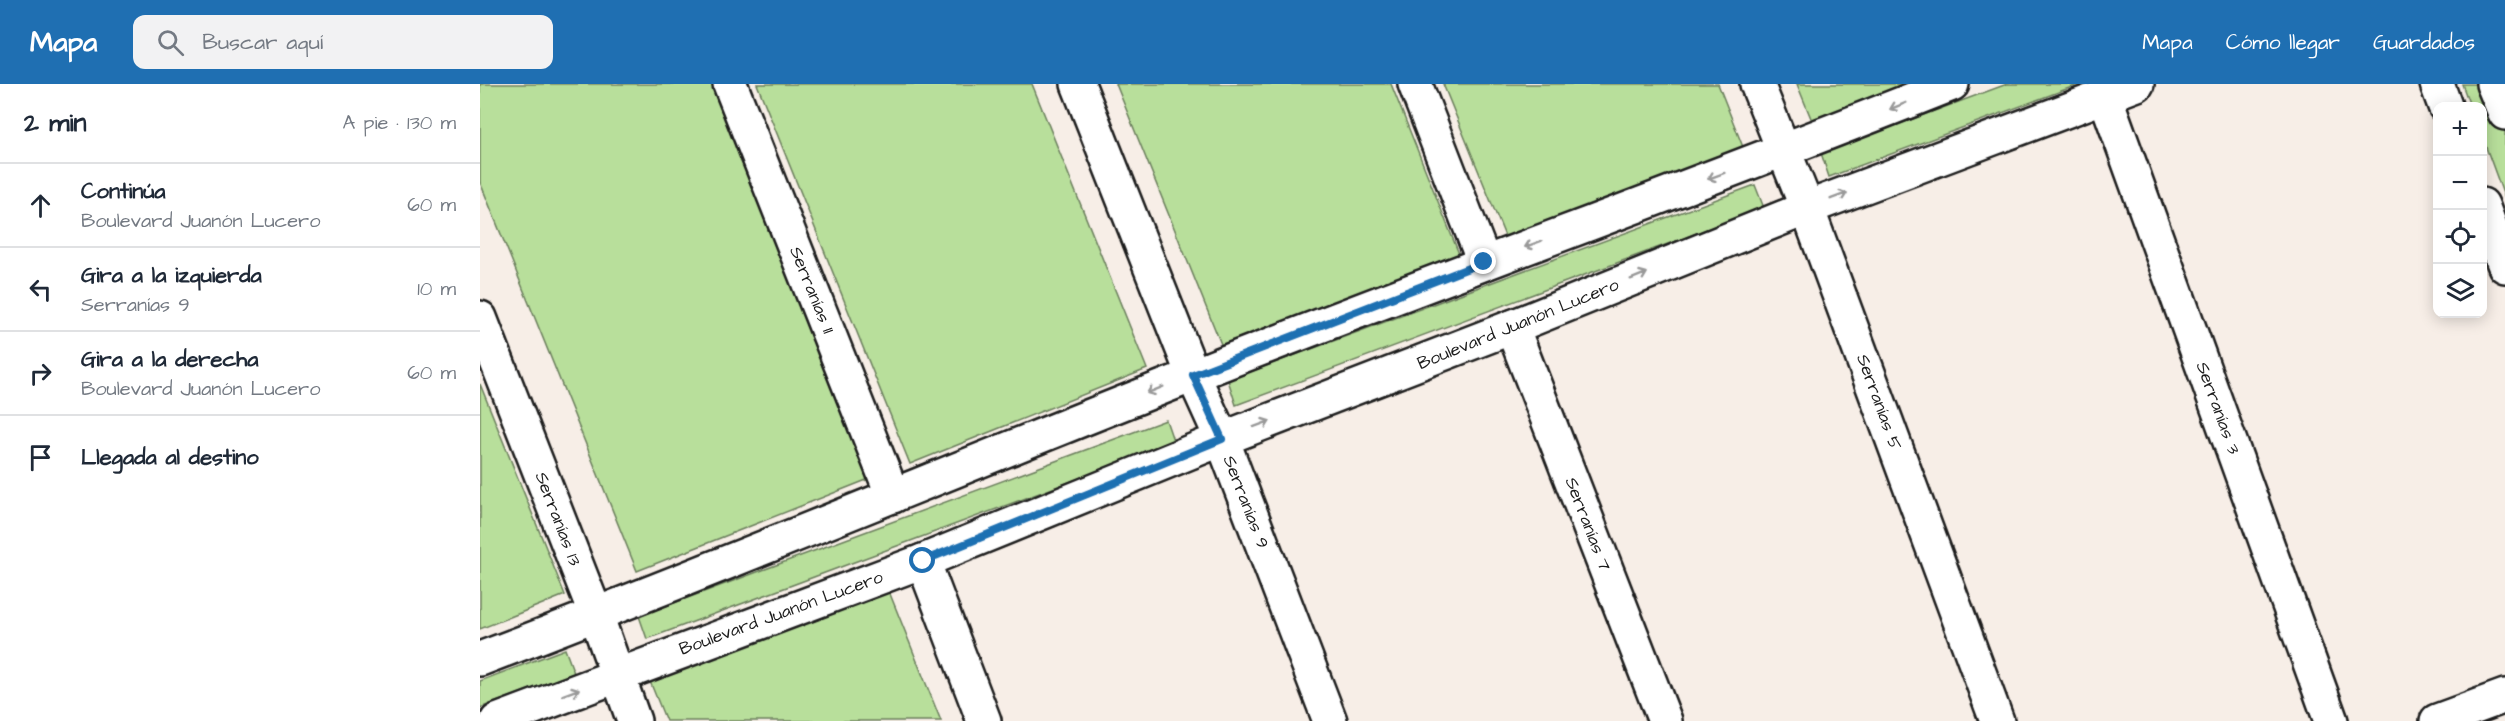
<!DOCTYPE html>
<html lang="es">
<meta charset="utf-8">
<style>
:root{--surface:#fff;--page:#f2f2f3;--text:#1f2937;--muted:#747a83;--line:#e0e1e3;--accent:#1f6fb2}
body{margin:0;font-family:"Architects Daughter",sans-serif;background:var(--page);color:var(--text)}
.controls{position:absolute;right:18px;top:18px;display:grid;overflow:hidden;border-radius:12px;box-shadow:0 3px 15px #0003}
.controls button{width:54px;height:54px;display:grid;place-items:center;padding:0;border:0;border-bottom:2px solid var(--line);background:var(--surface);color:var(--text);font:30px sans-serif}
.stop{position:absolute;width:18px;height:18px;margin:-14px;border:4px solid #1f6fb2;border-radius:50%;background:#fff}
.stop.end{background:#1f6fb2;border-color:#fff;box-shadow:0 2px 6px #0008}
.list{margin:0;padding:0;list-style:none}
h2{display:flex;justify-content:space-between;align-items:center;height:78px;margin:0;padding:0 24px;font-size:26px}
h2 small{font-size:20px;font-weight:400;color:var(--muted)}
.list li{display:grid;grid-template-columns:39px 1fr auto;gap:18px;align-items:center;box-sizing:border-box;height:84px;padding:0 24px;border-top:2px solid var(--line)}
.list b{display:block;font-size:22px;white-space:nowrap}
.list p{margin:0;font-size:20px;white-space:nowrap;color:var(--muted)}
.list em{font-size:20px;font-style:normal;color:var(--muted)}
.icon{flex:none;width:33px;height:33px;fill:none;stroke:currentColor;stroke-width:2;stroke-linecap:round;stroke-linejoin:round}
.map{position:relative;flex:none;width:2025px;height:637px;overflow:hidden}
header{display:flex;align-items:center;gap:36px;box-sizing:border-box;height:84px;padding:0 30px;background:var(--accent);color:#fff}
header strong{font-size:28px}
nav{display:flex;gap:33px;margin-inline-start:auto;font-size:21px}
.search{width:420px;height:54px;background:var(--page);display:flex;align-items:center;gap:15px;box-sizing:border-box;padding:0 21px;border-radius:12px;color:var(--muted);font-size:22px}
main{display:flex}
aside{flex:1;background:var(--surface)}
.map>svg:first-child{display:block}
.green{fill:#b8df9b;stroke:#6a7e5c;stroke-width:1.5}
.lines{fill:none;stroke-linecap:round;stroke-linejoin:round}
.minor-casing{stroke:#1c1c1c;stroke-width:38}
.tertiary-casing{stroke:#1c1c1c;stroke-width:38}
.secondary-casing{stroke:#1c1c1c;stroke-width:38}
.minor{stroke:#fff;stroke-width:33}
.tertiary{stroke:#fff;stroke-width:33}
.secondary{stroke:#fff;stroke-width:33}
.oneway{stroke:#999}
.route{stroke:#1f6fb2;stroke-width:8}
.labels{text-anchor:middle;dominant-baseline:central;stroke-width:4.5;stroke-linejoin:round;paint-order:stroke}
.street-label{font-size:18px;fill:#1c1c1c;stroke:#fff}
</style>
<header>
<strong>Mapa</strong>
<div class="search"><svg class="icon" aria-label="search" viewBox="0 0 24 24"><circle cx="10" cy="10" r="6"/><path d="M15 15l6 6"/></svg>Buscar aquí</div>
<nav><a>Mapa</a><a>Cómo llegar</a><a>Guardados</a></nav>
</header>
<main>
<aside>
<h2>2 min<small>A pie · 130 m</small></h2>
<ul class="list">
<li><svg class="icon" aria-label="ahead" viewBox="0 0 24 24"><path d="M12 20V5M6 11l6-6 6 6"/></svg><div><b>Continúa</b><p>Boulevard Juanón Lucero</p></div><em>60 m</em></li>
<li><svg class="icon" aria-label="left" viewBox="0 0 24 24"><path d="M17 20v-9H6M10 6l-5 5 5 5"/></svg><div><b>Gira a la izquierda</b><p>Serranías 9</p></div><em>10 m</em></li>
<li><svg class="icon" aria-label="right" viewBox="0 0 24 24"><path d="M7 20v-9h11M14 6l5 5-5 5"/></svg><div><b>Gira a la derecha</b><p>Boulevard Juanón Lucero</p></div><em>60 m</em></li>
<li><svg class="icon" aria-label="arrive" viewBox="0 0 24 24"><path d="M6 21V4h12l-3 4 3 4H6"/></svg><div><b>Llegada al destino</b></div></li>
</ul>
</aside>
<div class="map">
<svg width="2025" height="637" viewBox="0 0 2025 637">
<rect width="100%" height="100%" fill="#f7eee7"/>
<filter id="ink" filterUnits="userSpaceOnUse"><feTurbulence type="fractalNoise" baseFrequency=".0167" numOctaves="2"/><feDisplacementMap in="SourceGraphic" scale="12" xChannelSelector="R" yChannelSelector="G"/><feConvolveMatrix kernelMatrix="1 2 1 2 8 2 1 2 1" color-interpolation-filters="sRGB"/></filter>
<g filter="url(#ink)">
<g class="green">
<path d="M 0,0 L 235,0 L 394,393 L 157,487 L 0,98 Z"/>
<path d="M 277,0 L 552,0 L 667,285 L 430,380 Z"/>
<path d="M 636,0 L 911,0 L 981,175 L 745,270 Z"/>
<path d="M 963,0 L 1238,0 L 1263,63 L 1027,157 Z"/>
<path d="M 1317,0 L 1445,0 L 1335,44 Z"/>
<path d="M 1527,0 L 1600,0 L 1349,93 L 1341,69 Z"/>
<path d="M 1982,0 L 2007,0 L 2025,47 L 2025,115 L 2003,55 L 2002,22 L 1990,22 Z"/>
<path d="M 1275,101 L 1284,124 L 756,321 L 748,296 Z"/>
<path d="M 0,300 L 85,511 L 0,545 Z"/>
<path d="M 686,336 L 694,359 L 167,555 L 159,532 Z"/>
<path d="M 406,500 L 461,637 L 186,637 L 169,595 Z"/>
<path d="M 85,565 L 94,589 L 0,624 L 0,597 Z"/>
</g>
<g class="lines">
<defs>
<g id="minor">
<path d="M 250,0 L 413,412"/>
<path d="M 598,0 L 713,291 L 742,355 L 850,637"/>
<path d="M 935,0 L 1004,178"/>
<path d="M 1277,0 L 1327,124 L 1517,637"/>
<path d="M 1625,12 L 1851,637"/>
<path d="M 0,234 L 116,531 L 154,637"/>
<path d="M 1032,243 L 1185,637"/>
<path d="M 443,477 L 504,637"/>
<path d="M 1957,637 L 2025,612"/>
</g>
<g id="tertiary">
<path d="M 1957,0 L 1965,22"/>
<path d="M 2013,0 L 2025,29"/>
<path d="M 2002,121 L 2025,182"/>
</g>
<g id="secondary">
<path d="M 0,575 C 240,484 477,384 716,290 C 967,191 1221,100 1472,0"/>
<path d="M 17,637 L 443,477 L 742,355 L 1032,243 L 1327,124 L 1657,0"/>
</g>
</defs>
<use href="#minor" class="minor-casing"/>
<use href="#tertiary" class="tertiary-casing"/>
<use href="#secondary" class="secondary-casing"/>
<use href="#minor" class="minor"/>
<use href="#tertiary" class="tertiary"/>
<use href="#secondary" class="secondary"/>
</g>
<defs><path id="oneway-shaft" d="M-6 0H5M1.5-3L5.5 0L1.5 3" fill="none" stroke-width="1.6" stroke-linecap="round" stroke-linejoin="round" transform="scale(1.5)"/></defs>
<g class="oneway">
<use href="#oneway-shaft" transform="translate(1418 22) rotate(158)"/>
<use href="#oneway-shaft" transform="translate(1236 92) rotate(160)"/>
<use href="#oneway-shaft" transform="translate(1359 112) rotate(-21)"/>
<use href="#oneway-shaft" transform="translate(1053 160) rotate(160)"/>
<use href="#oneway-shaft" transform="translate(1159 192) rotate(-22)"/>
<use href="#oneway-shaft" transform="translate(675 306) rotate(158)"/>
<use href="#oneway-shaft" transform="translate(782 340) rotate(-21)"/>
<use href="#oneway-shaft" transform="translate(91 608) rotate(-21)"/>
</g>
</g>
<g class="lines" filter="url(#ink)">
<path class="route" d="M 443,477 L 742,355 L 713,291 L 1004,178"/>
</g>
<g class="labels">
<g class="street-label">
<text transform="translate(332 206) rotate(68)">Serranías 11</text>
<text transform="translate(1038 240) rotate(-22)">Boulevard Juanón Lucero</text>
<text transform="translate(1399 318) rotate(70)">Serranías 5</text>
<text transform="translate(1738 324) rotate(70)">Serranías 3</text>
<text transform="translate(766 418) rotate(69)">Serranías 9</text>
<text transform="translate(78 435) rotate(69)">Serranías 13</text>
<text transform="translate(1108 440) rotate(69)">Serranías 7</text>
<text transform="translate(301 529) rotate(-20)">Boulevard Juanón Lucero</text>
</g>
</g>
</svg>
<div class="controls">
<button>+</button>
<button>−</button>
<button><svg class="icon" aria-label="locate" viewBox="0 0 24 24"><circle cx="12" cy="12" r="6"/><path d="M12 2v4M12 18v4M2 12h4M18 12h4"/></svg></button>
<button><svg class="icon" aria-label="layers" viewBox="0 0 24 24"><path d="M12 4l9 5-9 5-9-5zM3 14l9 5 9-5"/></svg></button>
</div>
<div class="stop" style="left:443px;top:477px"></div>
<div class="stop end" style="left:1004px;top:178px"></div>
</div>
</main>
